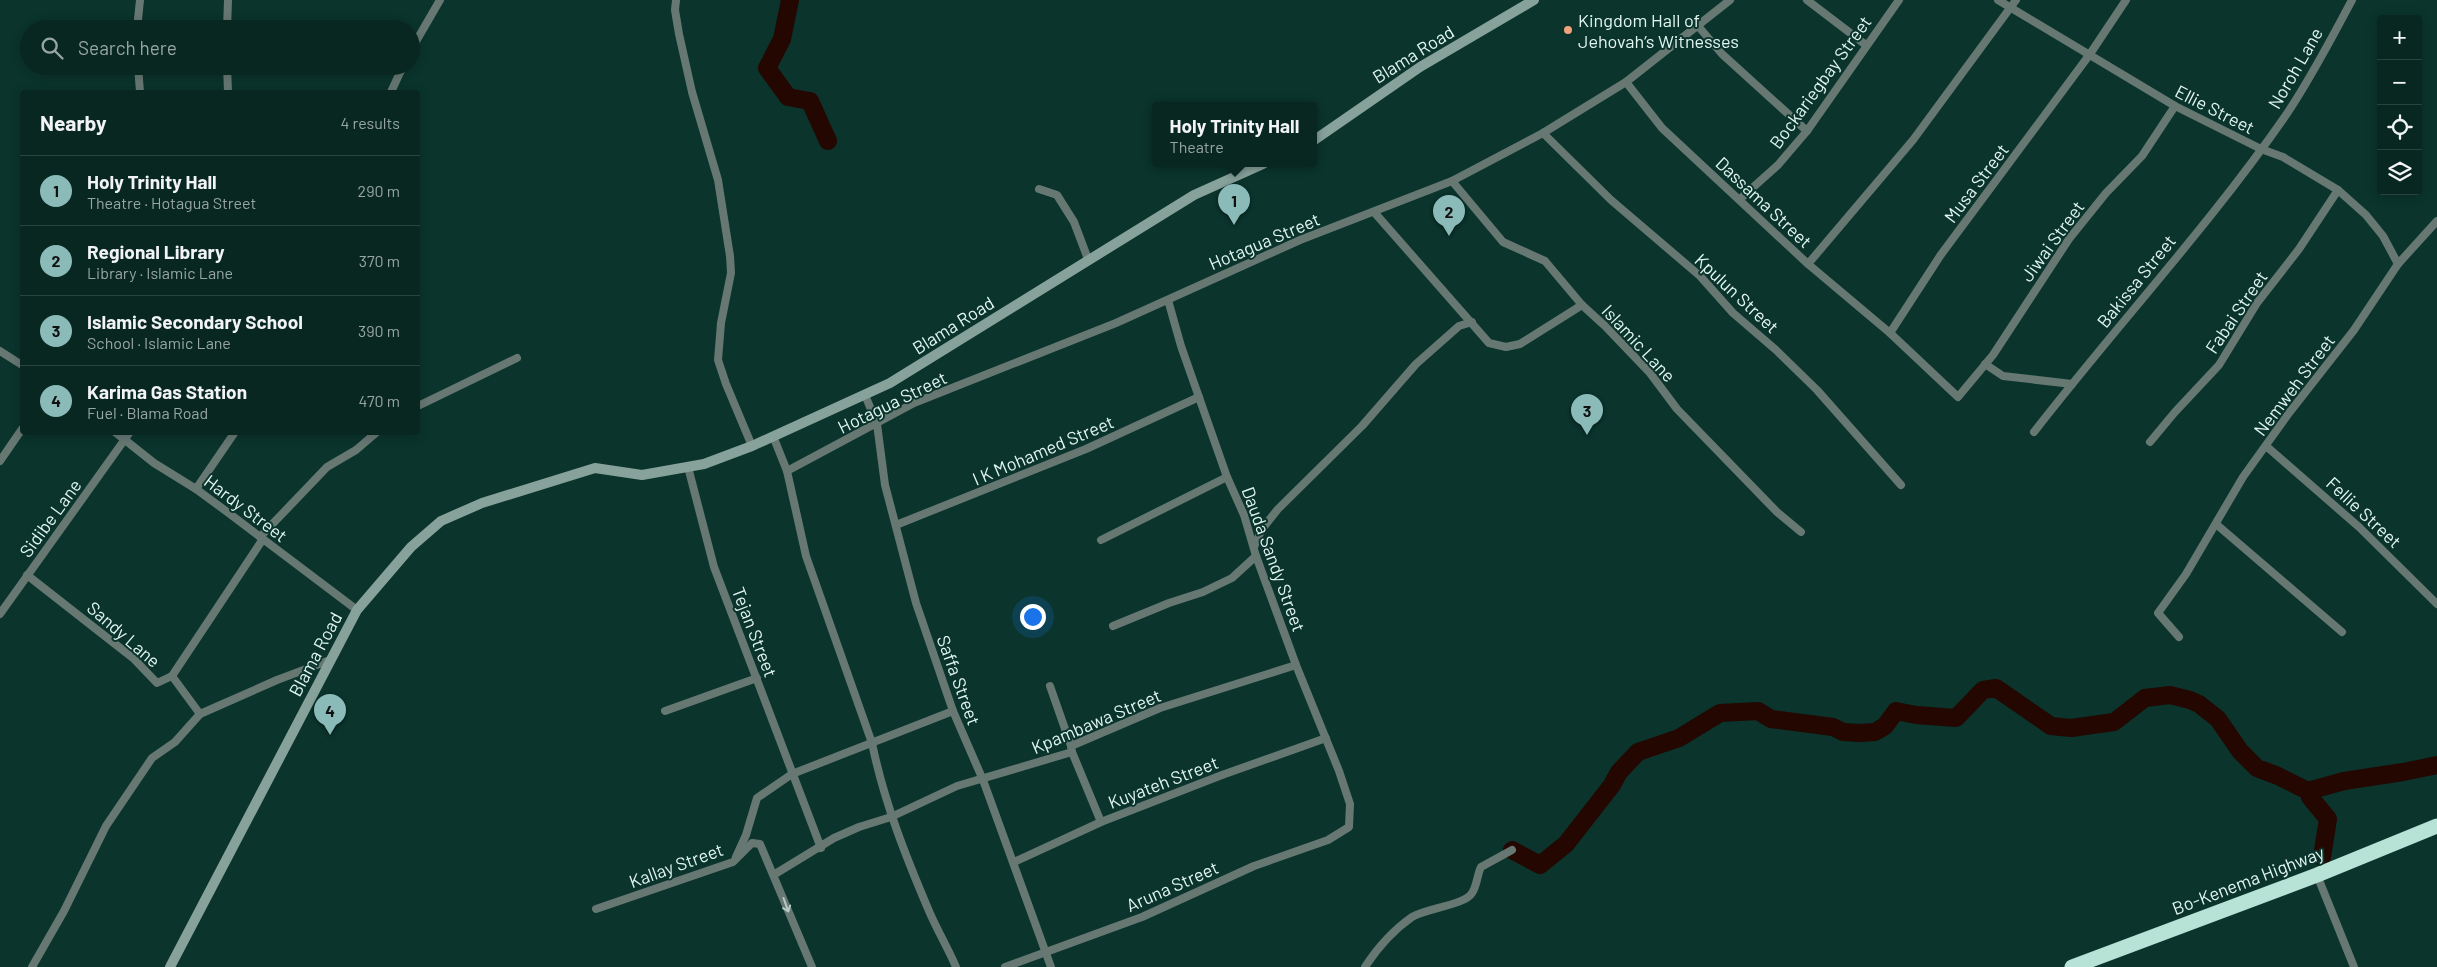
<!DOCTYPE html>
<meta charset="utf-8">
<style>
:root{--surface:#082721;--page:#16332e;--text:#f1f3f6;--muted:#98a5a5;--line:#29443f;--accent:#8bbbb9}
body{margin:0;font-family:Barlow,sans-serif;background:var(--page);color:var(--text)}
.controls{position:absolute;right:15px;top:15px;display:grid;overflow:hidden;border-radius:5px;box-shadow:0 2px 12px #0003}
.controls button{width:45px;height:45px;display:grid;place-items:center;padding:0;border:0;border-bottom:1px solid var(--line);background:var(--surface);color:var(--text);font:25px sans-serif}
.you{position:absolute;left:1032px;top:616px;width:18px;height:18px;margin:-12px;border:4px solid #fff;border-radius:50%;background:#1a73e8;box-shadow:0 0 0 8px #1a73e833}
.badge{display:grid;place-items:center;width:32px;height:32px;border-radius:50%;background:var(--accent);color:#111;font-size:16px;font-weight:700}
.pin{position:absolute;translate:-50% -41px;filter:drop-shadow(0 1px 2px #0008)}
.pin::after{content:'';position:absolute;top:26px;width:18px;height:15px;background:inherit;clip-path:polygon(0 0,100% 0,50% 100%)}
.popup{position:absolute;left:1152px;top:102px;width:165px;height:65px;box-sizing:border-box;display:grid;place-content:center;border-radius:5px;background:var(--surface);filter:drop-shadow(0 1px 4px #0005);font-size:16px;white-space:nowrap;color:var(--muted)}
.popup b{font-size:19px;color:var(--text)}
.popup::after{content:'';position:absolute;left:50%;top:100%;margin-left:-10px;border:10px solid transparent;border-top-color:var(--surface)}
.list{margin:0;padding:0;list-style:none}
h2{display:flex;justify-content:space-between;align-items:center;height:65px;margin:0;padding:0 20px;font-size:21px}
h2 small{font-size:16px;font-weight:400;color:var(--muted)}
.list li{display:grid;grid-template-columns:32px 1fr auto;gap:15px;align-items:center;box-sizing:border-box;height:70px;padding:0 20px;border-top:1px solid var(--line)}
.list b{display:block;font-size:19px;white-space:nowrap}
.list p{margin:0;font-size:16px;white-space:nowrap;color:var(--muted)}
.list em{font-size:16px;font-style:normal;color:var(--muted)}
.icon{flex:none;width:28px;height:28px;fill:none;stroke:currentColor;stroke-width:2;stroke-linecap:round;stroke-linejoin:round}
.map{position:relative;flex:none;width:2437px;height:967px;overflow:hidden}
.search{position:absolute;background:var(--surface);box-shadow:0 2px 12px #0003;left:20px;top:20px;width:400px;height:55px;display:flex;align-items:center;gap:12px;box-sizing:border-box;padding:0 18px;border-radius:28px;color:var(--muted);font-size:19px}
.panel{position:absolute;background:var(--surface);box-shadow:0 2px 12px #0003;left:20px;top:90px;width:400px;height:345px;border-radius:5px}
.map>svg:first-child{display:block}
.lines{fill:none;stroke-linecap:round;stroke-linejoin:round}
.river{stroke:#230700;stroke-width:18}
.street{stroke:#677873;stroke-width:8}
.secondary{stroke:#87a29b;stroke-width:10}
.highway{stroke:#b7e2d6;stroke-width:15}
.oneway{stroke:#b6cac4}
.poi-dot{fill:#f0a278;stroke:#0a342c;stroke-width:2}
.labels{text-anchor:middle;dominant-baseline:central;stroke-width:4;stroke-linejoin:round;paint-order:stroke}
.poi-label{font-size:18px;fill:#e1f6f0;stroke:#0a342c;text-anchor:start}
.street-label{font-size:18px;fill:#e1f6f0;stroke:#0a342c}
</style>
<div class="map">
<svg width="2437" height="967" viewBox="0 0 2437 967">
<rect width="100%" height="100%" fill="#0a342c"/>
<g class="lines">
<g class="river">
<path d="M 790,0 L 782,39 L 767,68 L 788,97 L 810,101 L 828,141"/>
<path d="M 2308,791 L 2344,781 L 2403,772 L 2437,765"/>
<path d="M 1512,850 L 1540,865 L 1566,844 L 1612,785 L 1619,772 L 1638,752 L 1679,738 L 1720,713 L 1758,711 L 1771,719 L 1833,727 L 1843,732 L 1860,733 L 1875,732 L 1885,726 L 1896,711 L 1916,715 L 1956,718 L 1983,690 L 1996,688 L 2051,726 L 2071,728 L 2114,722 L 2145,698 L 2170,695 L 2190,700 L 2199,704 L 2218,719 L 2240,751 L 2257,768 L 2278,776 L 2308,791 L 2310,797 L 2328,819 L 2322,857"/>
</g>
<g class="street">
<path d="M 676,0 L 675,10 L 679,34 L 692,92 L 718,180 L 730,256 L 731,273 L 721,323 L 718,360 L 726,384 L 752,446"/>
<path d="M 1807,0 L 1866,45"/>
<path d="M 1998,0 L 2175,106 L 2261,149 L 2283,157 L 2338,190 L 2366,215 L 2383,236 L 2398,264"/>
<path d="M 1698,26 L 1722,54 L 1807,131"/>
<path d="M 137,29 L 140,0"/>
<path d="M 227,29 L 228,0"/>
<path d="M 411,50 L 440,0"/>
<path d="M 138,66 L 140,92"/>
<path d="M 227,66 L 228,92"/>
<path d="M 1626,82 L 1662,128 L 1808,264 L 1890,333 L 1958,397 L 1993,355 L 2069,239 L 2106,193 L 2142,156 L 2175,106"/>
<path d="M 391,92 L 403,66"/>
<path d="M 1543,133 L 1611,200 L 1700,276 L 1733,313 L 1776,350 L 1817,390 L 1901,485"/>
<path d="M 1452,181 L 1503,242 L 1545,261 L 1582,305 L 1605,326 L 1650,373 L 1677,409 L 1777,512 L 1801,532"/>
<path d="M 1039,189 L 1057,195 L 1074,222 L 1088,259"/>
<path d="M 1740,199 L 1778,165 L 1807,131 L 1899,0"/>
<path d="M 1374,212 L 1489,343 L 1506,347 L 1520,344 L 1582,305"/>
<path d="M 1808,264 L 1913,140 L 2016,0"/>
<path d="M 1890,333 L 1940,256 L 2090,54 L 2126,0"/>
<path d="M 0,351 L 22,365"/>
<path d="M 1985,364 L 2003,376 L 2072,384"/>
<path d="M 865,395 L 877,424 L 885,485 L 916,603 L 953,711 L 983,780 L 1051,967"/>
<path d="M 418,406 L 517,358"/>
<path d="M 115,432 L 154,463 L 196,489 L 230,514 L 357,610"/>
<path d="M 2034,432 C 2117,325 2209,226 2286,115 C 2311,78 2331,39 2352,0"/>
<path d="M 773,436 L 787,471 L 806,556 L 872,743 C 884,802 906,857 929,911 C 937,930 948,948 956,967"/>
<path d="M 2150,442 L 2175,412 L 2219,365 L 2257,303 L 2299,249 L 2338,190"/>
<path d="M 2266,446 L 2359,527 L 2437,604"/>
<path d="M 0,461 L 22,429"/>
<path d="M 688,467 L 714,567 L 821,848"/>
<path d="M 787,471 L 914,403 L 1116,323 L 1300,240 L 1452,181 L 1543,133 L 1626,82 L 1730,0"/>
<path d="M 196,489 L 235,432"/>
<path d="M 2216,524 L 2342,632"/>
<path d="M 896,525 L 1086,449 L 1199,397"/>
<path d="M 260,537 L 327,467 L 356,450 L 377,432"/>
<path d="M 1101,540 L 1227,477"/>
<path d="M 1254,547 L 1262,529 L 1278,509 L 1362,426 L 1416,364 L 1459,326 L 1472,322"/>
<path d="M 27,575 L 133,658 L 157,683 L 172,676 L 200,714 L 277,680 L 330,660"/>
<path d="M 0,614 L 130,432"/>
<path d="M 1113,626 L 1169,603 L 1203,592 L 1232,578 L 1256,556"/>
<path d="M 2179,637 L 2158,613 L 2186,574 L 2243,477 L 2289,413 L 2354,330 L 2398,264 L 2437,221"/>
<path d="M 172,676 L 263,539"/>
<path d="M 1050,686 L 1071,746"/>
<path d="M 665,711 L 757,678"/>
<path d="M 1072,752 L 1101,822"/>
<path d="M 736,857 L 746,835 L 757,798 L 792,774 L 953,711"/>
<path d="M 1014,862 L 1101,822 L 1222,775 L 1326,738"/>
<path d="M 775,874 L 834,838 L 859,827 L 891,817 L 957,786 L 1072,752 L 1071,746 L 1160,708 L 1296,665"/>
<path d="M 2317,875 L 2354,967"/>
<path d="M 596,909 L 733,862 L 752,843 L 760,844 L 812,967"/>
<path d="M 32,967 L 64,911 L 106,826 L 152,758 L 175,742 L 200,714"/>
<path d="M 1005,967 L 1142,917 L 1254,866 L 1328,840 L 1349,827 L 1350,804 L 1339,771 L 1296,665 L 1256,556 L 1244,515 L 1227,477 L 1181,346 L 1168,300"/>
<path d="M 1365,967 C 1378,947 1392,931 1412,917 C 1427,908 1465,905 1472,893 C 1477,886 1477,875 1481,867 L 1512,850"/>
</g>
<g class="secondary">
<path d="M 1313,141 L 1420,67 L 1534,0"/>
<path d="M 170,967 L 357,610 L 411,547 L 441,521 L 482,503 L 595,468 L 642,475 L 704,464 L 752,446 L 890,383 L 1194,195 L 1263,164"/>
</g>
<path class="highway" d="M 2072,967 L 2317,875 L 2437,826"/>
</g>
<defs><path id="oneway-shaft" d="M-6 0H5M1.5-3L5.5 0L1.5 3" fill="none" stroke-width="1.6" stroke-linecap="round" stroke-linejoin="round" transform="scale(1.25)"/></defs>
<use class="oneway" href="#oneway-shaft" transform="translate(786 905) rotate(70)"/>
<circle class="poi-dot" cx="1568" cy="30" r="5"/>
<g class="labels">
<g class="poi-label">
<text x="1578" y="20">Kingdom Hall of<tspan x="1578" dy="21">Jehovah’s Witnesses</tspan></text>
</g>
<g class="street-label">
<text transform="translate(1413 54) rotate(-32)">Blama Road</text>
<text transform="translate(2295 68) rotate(-60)">Noroh Lane</text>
<text transform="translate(1820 82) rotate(-54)">Bockariegbay Street</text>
<text transform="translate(2215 109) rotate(27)">Ellie Street</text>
<text transform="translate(1976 183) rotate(-53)">Musa Street</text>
<text transform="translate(1764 202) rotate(43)">Dassama Street</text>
<text transform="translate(1264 241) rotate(-23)">Hotagua Street</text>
<text transform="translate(2052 241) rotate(-54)">Jiwai Street</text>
<text transform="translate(2136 281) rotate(-51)">Bakissa Street</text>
<text transform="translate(1737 293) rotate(43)">Kpulun Street</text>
<text transform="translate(2236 312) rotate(-56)">Fabai Street</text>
<text transform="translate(953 325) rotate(-32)">Blama Road</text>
<text transform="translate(1639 343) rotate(47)">Islamic Lane</text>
<text transform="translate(2294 385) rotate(-53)">Nemweh Street</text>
<text transform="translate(892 402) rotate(-26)">Hotagua Street</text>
<text transform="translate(1043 450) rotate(-23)">I K Mohamed Street</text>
<text transform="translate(246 508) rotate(37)">Hardy Street</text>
<text transform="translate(2364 512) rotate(43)">Fellie Street</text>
<text transform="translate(50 518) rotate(-54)">Sidibe Lane</text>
<text transform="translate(1274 559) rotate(70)">Dauda Sandy Street</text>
<text transform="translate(755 632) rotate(69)">Tejan Street</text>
<text transform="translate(124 634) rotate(41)">Sandy Lane</text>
<text transform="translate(315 654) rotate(-62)">Blama Road</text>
<text transform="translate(959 680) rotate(70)">Saffa Street</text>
<text transform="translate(1096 721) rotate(-23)">Kpambawa Street</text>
<text transform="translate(1163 782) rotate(-21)">Kuyateh Street</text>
<text transform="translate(676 865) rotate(-20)">Kallay Street</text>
<text transform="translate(2248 880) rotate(-21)">Bo-Kenema Highway</text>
<text transform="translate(1172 886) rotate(-24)">Aruna Street</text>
</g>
</g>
</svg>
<div class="controls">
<button>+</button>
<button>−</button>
<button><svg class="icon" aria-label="locate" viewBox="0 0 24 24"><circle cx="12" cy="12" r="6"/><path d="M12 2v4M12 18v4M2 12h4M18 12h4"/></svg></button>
<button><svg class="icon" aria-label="layers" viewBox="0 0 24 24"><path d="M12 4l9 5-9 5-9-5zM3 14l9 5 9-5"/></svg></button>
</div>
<div class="you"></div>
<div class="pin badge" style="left:1234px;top:225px">1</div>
<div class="popup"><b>Holy Trinity Hall</b>Theatre</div>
<div class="pin badge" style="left:1449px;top:236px">2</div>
<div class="pin badge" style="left:1587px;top:435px">3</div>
<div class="pin badge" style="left:330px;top:735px">4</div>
<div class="search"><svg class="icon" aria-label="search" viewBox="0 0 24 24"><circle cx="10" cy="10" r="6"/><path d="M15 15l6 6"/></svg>Search here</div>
<section class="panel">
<h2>Nearby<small>4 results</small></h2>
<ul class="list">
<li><span class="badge">1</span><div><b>Holy Trinity Hall</b><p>Theatre · Hotagua Street</p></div><em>290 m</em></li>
<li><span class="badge">2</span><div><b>Regional Library</b><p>Library · Islamic Lane</p></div><em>370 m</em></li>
<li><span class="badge">3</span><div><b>Islamic Secondary School</b><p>School · Islamic Lane</p></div><em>390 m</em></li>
<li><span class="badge">4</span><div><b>Karima Gas Station</b><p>Fuel · Blama Road</p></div><em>470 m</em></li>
</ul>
</section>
</div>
